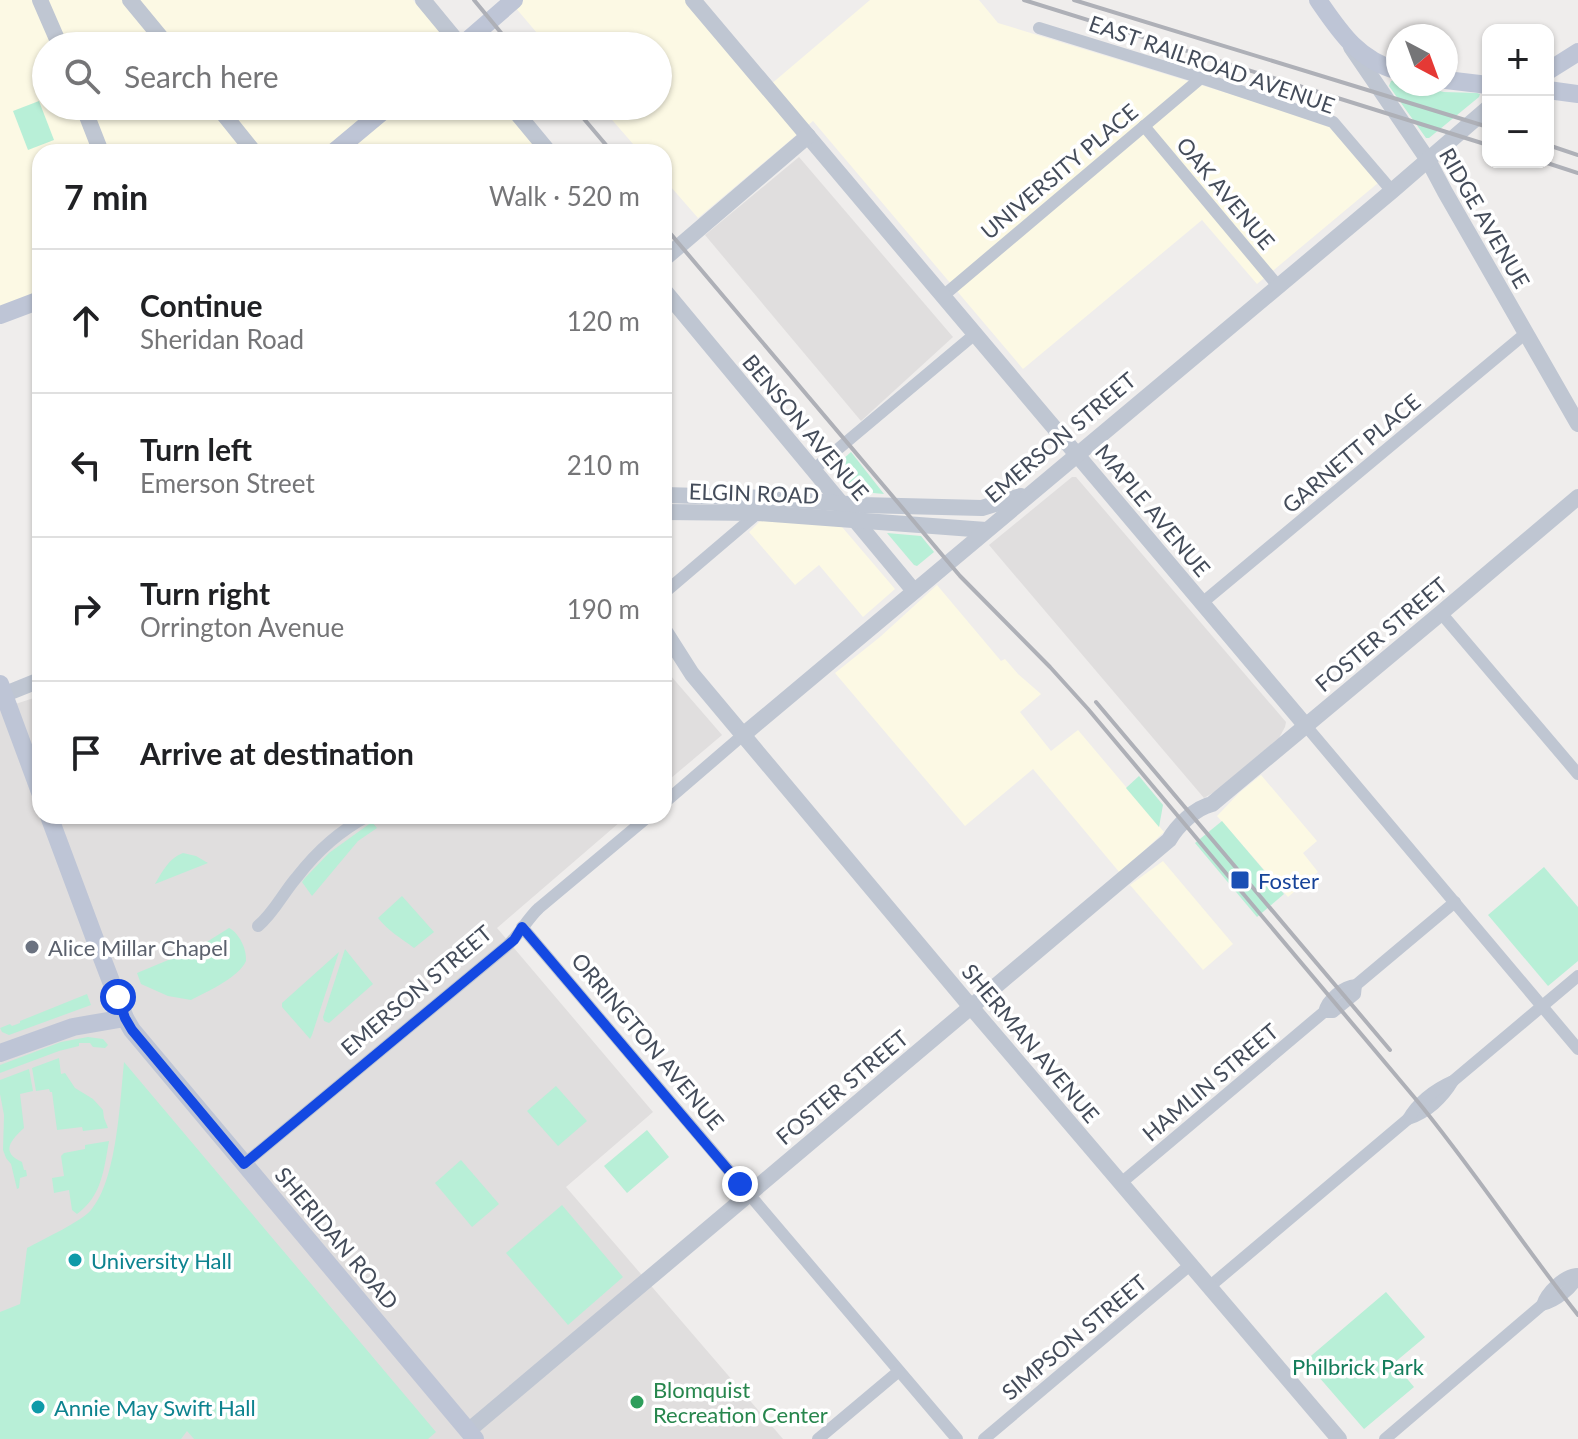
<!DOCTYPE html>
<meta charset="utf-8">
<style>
:root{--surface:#fff;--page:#f2f2f2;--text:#202124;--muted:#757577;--line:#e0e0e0}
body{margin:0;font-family:Lato,sans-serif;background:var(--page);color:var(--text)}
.controls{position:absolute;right:24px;top:24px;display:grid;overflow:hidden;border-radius:16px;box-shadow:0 2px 6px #0004}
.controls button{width:72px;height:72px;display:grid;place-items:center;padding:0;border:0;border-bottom:2px solid var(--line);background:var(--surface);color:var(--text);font:40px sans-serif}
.compass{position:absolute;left:1386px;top:24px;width:72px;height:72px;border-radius:50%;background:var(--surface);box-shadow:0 2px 6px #0004;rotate:139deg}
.stop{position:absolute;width:24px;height:24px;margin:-18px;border:6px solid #1449e2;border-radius:50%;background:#fff}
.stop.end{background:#1449e2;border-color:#fff;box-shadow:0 2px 8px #0008}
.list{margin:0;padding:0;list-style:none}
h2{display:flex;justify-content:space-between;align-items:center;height:104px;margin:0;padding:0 32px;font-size:34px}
h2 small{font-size:26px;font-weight:400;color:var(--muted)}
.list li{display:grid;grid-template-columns:52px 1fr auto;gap:24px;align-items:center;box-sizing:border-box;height:144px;padding:0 32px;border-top:2px solid var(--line)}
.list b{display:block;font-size:30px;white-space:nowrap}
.list p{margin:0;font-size:26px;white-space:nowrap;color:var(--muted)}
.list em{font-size:26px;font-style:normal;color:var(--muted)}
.icon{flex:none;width:44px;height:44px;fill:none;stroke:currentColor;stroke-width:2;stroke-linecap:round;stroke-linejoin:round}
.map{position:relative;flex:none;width:1578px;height:1439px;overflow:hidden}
.search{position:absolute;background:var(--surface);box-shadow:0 2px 6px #0004;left:32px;top:32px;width:640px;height:88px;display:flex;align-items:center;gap:20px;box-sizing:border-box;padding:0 28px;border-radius:44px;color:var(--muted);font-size:30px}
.panel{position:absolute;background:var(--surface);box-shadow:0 2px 6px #0004;left:32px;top:144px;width:640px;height:680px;border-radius:24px}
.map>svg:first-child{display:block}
.commercial{fill:#fcf9e4}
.education{fill:#e0dede}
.green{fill:#b8efd7}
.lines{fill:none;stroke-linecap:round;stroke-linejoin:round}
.minor{stroke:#bfc6d2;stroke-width:12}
.tertiary{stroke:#bfc6d2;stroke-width:16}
.secondary{stroke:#bec5d6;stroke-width:18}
.rail{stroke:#aeb0b7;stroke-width:4}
.route{stroke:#1449e2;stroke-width:10}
.transit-dot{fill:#1a4fb4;stroke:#fff;stroke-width:3}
.worship-dot{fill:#6b7280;stroke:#fff;stroke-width:3}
.culture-dot{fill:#0f9aa8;stroke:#fff;stroke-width:3}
.leisure-dot{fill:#2e9e5b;stroke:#fff;stroke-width:3}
.labels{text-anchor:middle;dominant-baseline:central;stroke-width:7;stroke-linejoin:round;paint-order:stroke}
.street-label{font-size:22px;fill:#444c5a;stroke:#fff}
.transit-label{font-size:22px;fill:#164399;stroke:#fff;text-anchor:start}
.worship-label{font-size:22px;fill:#5b616d;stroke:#fff;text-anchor:start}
.culture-label{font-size:22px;fill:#0d838f;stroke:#fff;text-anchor:start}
.park-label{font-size:22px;fill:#147d5b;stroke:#fff}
.leisure-label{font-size:22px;fill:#27864d;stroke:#fff;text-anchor:start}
</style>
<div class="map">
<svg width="1578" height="1439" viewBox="0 0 1578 1439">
<rect width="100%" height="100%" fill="#efedec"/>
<g class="commercial">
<path d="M 0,0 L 413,0 L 452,46 L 46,46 L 46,106 L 502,106 L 541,152 L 40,152 L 40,297 L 0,312 Z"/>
<path d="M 509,0 L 700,0 L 770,85 L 870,0 L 979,0 L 998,23 L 1328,124 L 1378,183 L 1257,284 L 1202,220 L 1023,369 L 813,121 L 698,218 L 664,179 L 664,152 L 640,152 L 600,106 L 658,106 L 658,46 L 548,46 Z"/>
<path d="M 764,517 L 842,527 L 895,589 L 863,617 L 819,565 L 795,585 L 749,532 Z"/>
<path d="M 937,585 L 1001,661 L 1005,659 L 1018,674 L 1041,694 L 1020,712 L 1051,751 L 1078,730 L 1164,832 L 1120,873 L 1033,769 L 965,826 L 835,673 L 880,637 Z"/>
<path d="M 1261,775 L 1317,841 L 1303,853 L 1318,872 L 1288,897 L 1217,816 L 1239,793 Z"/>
<path d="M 1163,861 L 1233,944 L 1203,970 L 1130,885 Z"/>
</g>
<g class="education">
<path d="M 799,157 L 953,337 L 861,421 L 705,235 Z"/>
<path d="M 1072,477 L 1076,477 L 1286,722 L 1285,727 L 1279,738 L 1216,791 L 1204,798 L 989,545 Z"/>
<path d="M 664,668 L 722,735 L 664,784 Z"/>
<path d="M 40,696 L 40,816 L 627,816 L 497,928 L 653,1112 L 566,1187 L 783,1439 L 0,1439 L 0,709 Z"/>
</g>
<g class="green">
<path d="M 1395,80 L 1398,81 L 1398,84 L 1408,84 L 1444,92 L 1477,93 L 1480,94 L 1479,97 L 1429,138 L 1426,138 L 1389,86 L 1391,81 Z"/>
<path d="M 39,101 L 54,140 L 28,150 L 13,111 Z"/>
<path d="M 851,452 L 884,494 L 852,491 C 832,469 827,473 851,452 Z"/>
<path d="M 887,533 L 921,536 L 934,552 L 917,566 L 914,565 Z"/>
<path d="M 1139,776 L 1163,805 L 1159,827 L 1126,788 Z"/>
<path d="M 1222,821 L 1284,894 L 1257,917 L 1195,843 Z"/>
<path d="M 372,822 L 377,828 L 358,841 L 312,896 L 302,882 L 305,878 L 329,853 Z"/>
<path d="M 183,853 L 196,856 L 208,863 L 155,884 C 162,872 169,858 183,853 Z"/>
<path d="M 1544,867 L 1578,907 L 1578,961 L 1548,986 L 1488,915 Z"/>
<path d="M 402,896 L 434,932 L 414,948 C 401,938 388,931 378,918 Z"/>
<path d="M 229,928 C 239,933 247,949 246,961 C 238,978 208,991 191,1000 L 168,996 L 141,984 L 137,973 L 197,948 Z"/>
<path d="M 345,949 L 373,984 L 329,1023 L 324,1021 L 323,1017 Z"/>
<path d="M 339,952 L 312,1035 L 310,1039 L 282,1007 L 282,1003 Z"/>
<path d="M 87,994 L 91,1005 L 9,1035 L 2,1032 L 0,1028 L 10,1024 L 12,1026 L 20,1023 L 20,1021 Z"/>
<path d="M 88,1037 L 103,1039 L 108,1045 L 105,1048 L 93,1047 L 90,1043 L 79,1043 L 79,1046 L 59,1051 L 0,1073 L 0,1065 L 61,1042 Z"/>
<path d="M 59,1058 L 61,1074 L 65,1073 L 75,1088 L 93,1099 L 103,1110 L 104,1118 L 108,1128 L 83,1131 L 82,1127 L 57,1130 L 52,1092 L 50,1092 L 49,1089 L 36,1091 L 32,1068 Z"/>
<path d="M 124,1062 L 436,1432 L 428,1439 L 194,1439 L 187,1431 L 181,1439 L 0,1439 L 0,1312 L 20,1304 L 27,1248 C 42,1240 82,1221 91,1210 C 117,1180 120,1101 124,1062 Z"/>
<path d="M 29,1069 L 33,1091 L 20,1094 L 24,1128 C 11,1140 0,1152 22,1162 L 24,1170 L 26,1170 L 27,1176 L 20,1178 L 19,1188 L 17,1189 L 11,1164 L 6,1158 L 3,1150 L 4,1115 L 0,1094 L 0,1080 Z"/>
<path d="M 556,1086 L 587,1121 L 558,1146 L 527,1111 Z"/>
<path d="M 647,1130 L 669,1157 L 627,1193 L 604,1166 Z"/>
<path d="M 109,1141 C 104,1169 102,1196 77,1214 L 72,1210 L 69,1190 L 54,1193 L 52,1178 L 64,1176 L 61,1156 L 64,1153 L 85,1149 L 85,1145 Z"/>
<path d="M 461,1160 L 499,1204 L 472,1227 L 435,1183 Z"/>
<path d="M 562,1205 L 623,1277 L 568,1325 L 506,1253 Z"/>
<path d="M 1386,1292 L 1425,1337 L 1394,1363 L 1414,1387 L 1364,1429 L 1305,1361 Z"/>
</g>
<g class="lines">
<g class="minor">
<path d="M 1039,28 L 1201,78 L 1333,122 L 1392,191"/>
<path d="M 1144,126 L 1278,286"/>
<path d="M 943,296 L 1201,78"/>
<path d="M 813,470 L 975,334"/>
<path d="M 664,593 L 758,513"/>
<path d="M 1202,603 L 1526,333"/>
<path d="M 1441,613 L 1578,774"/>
<path d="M 1306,726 L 1578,1049"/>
<path d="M 664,803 L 743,735"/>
<path d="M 258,926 C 274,913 283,893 297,877 C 317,851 339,831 368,816"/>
<path d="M 522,927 L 957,1439"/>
<path d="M 1324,1012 L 1333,1012 L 1355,994 L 1356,985"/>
<path d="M 1408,1119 C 1427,1113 1443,1098 1453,1081"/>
<path d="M 244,1164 L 508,945 C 520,934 527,919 539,908 L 649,816"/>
<path d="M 1121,1183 L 1324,1012 C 1327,999 1343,986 1356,985 L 1455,902"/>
<path d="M 1209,1287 L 1408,1119 C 1418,1102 1435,1089 1453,1081 L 1578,976"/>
<path d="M 1542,1305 C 1555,1302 1575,1288 1578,1274"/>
<path d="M 818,1439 L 899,1371"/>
<path d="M 984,1439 L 1190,1265"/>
<path d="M 1385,1439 L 1542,1305 C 1546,1292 1564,1274 1578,1274"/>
</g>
<g class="tertiary">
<path d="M 40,0 L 60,46"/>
<path d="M 130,0 L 168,46"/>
<path d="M 423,0 L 461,46"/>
<path d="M 693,0 L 1306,726"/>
<path d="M 1351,47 L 1428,160 L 1445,192 L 1578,424"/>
<path d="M 83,106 L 101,152"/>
<path d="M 217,106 L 254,152"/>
<path d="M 511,106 L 549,152"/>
<path d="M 664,259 L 808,136"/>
<path d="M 664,290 L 914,591"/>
<path d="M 664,495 L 769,498 L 861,505 L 982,508 L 1021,496"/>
<path d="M 664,512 L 758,513 L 986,530"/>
<path d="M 664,630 L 692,674 L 733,723 L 971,1007 L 1339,1439"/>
<path d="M 0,696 L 40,680"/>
<path d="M 743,735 L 1392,191 L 1488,108"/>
<path d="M 468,1431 L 1169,840 C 1177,826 1195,808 1212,804 L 1441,613 L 1578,497"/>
</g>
<g class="secondary">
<path d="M 1318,0 C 1340,32 1358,60 1398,71"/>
<path d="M 461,46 L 514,0"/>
<path d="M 1548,71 L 1578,52"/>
<path d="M 1446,80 L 1488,85"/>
<path d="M 1548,90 L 1578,94"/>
<path d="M 334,152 L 389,106"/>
<path d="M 0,315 L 40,300"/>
<path d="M 0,684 L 40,792"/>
<path d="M 49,816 L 99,950 L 125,1018 L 132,1030 L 475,1439"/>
<path d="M 0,1053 L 73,1027 L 125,1018"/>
</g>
<g class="rail">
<path d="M 474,0 L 512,46"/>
<path d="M 1024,0 L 1488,145"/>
<path d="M 1074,0 L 1488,127"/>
<path d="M 573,106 L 612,152"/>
<path d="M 1548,145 L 1578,155"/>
<path d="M 1544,162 L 1578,173"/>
<path d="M 664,226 L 960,576 L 1050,667 L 1088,709 L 1414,1097 C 1472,1167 1522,1244 1578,1315"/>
<path d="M 1096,702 L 1390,1050"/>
</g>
</g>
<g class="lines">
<path class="route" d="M 118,997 L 125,1018 L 132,1030 L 244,1164 L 508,945 L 514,940 L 522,927 L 740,1184"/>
</g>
<rect class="transit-dot" x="1230" y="870" width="20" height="20" rx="4"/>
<circle class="worship-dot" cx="32" cy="947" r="8"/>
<g class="culture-dot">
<circle cx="75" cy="1260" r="8"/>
<circle cx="38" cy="1407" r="8"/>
</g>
<circle class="leisure-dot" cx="637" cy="1402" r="8"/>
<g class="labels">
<g class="street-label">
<text transform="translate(1212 64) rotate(19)">EAST RAILROAD AVENUE</text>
<text transform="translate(1059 171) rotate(-40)">UNIVERSITY PLACE</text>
<text transform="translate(1226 193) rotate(50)">OAK AVENUE</text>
<text transform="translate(1485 218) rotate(60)">RIDGE AVENUE</text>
<text transform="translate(806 427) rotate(50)">BENSON AVENUE</text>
<text transform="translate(1060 437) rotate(-40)">EMERSON STREET</text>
<text transform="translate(1351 453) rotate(-40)">GARNETT PLACE</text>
<text transform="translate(754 493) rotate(2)">ELGIN ROAD</text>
<text transform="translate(1153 510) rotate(50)">MAPLE AVENUE</text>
<text transform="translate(1381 634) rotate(-40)">FOSTER STREET</text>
<text transform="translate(416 990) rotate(-40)">EMERSON STREET</text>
<text transform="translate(648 1041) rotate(50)">ORRINGTON AVENUE</text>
<text transform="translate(1031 1043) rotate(50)">SHERMAN AVENUE</text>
<text transform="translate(1210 1082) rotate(-40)">HAMLIN STREET</text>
<text transform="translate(842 1087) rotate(-40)">FOSTER STREET</text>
<text transform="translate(337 1238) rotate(50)">SHERIDAN ROAD</text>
<text transform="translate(1074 1337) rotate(-40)">SIMPSON STREET</text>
</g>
<g class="transit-label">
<text x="1258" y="880">Foster</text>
</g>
<g class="worship-label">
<text x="48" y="947">Alice Millar Chapel</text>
</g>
<g class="culture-label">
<text x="91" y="1260">University Hall</text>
<text x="54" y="1407">Annie May Swift Hall</text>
</g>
<g class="park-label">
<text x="1358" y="1366">Philbrick Park</text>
</g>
<g class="leisure-label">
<text x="653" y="1389">Blomquist<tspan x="653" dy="25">Recreation Center</tspan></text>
</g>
</g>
</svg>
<div class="controls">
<button>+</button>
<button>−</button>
</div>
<svg class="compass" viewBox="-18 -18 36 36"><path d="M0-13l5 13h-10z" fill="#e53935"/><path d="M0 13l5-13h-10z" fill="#757577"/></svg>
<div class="stop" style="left:118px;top:997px"></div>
<div class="stop end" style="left:740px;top:1184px"></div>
<div class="search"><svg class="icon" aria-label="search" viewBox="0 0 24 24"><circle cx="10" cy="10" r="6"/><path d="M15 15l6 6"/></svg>Search here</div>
<section class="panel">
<h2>7 min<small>Walk · 520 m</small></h2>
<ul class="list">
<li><svg class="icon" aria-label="ahead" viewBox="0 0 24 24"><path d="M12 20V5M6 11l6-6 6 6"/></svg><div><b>Continue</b><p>Sheridan Road</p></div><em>120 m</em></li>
<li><svg class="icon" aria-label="left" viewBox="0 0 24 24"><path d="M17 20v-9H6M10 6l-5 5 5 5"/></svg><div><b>Turn left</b><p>Emerson Street</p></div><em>210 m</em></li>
<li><svg class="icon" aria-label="right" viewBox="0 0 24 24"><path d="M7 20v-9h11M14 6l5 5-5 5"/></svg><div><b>Turn right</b><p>Orrington Avenue</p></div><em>190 m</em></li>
<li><svg class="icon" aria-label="arrive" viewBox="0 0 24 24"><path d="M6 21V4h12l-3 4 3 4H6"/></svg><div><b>Arrive at destination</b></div></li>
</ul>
</section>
</div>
